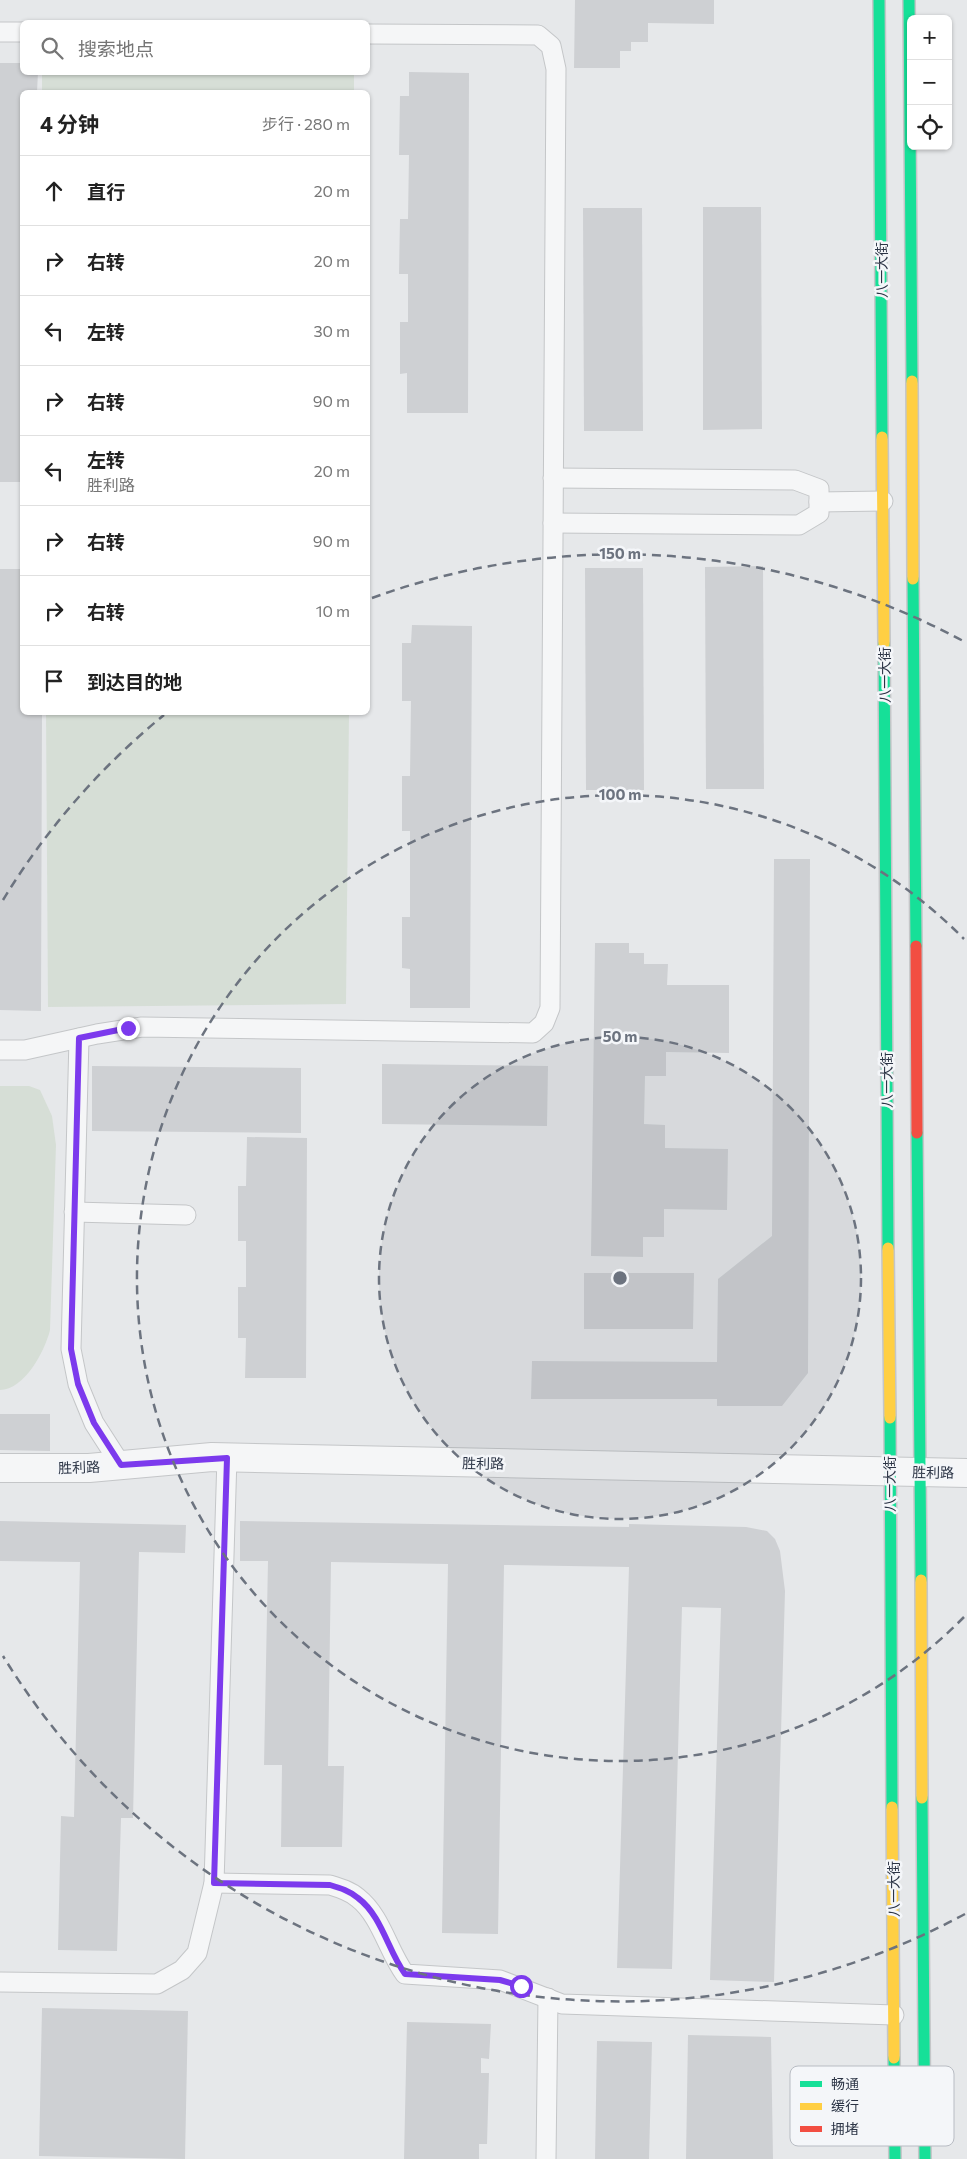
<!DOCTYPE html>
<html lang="zh">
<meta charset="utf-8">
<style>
:root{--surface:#fff;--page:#f6f6f6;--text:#222;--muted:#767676;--line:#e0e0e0}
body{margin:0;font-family:Commissioner,"Noto Sans SC",sans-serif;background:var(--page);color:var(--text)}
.controls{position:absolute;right:15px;top:15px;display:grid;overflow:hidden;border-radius:8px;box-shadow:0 1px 4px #0004}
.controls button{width:45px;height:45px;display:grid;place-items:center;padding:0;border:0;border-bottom:1px solid var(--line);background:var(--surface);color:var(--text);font:25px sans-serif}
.stop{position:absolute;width:15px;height:15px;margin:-11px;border:4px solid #7c3aed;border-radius:50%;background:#fff}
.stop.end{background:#7c3aed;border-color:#fff;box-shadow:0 1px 5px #0008}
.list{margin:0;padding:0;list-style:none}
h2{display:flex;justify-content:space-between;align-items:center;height:65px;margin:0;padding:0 20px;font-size:21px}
h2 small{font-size:16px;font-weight:400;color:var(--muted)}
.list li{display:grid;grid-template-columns:32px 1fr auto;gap:15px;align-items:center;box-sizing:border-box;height:70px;padding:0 20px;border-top:1px solid var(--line)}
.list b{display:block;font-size:19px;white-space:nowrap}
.list p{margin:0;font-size:16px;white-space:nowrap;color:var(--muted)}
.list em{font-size:16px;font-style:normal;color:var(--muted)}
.icon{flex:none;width:28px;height:28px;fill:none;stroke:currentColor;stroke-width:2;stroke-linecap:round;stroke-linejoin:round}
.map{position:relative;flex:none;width:967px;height:2159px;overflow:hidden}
.search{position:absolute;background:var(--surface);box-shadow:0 1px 4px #0004;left:20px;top:20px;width:350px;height:55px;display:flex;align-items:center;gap:12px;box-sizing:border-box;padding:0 18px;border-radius:8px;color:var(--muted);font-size:19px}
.panel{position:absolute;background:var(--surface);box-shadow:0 1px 4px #0004;left:20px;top:90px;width:350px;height:625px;border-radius:8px}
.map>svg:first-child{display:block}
.green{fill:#d6ded6}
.building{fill:#ced0d3}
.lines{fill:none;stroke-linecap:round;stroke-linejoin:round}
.lane-casing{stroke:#c4c6c8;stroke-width:21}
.street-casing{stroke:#c4c6c8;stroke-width:30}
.fast-casing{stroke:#c4c6c8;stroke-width:14}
.slow-casing{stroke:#c4c6c8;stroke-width:14}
.jam-casing{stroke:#c4c6c8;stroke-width:14}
.lane{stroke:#f5f6f7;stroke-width:19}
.street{stroke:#f5f6f7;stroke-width:28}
.fast{stroke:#16e098;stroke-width:11}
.slow{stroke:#ffcf43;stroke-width:11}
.jam{stroke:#f24e42;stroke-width:11}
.route{stroke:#7c3aed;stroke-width:6}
.ring{fill:none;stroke:#6c737f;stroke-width:2.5;stroke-dasharray:9 6}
.labels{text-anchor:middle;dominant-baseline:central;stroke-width:5;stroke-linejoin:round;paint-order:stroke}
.street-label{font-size:14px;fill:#2b3445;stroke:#f4f6f9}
.key{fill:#f4f6f9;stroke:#b8bcc3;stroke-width:1}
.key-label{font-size:14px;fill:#2b3445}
.centre{fill:#6c737f;stroke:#f4f6f9;stroke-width:2.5}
.ring-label{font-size:15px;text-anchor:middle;font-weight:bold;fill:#6c737f;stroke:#f4f6f9;stroke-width:5;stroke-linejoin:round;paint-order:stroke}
</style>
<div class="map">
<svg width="967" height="2159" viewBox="0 0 967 2159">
<rect width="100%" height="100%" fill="#e6e8ea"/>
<g class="green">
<rect x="42" y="73" width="312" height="19"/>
<path d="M 46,713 L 349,713 L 346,1004 L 48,1007 Z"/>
<path d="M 0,1086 L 29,1086 L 40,1090 L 52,1116 L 56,1145 L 50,1330 C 45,1351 24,1390 0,1390 Z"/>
</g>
<g class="building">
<path d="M 575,0 L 714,0 L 714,24 L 648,23 L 648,42 L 631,42 L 631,51 L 620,51 L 620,68 L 574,68 Z"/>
<path d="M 0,63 L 22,63 L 22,72 L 38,72 L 37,92 L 22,92 L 22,482 L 0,482 Z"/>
<path d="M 409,72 L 469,73 L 468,413 L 407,413 L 407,373 L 400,374 L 400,322 L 408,322 L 408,274 L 399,274 L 400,219 L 408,219 L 409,155 L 399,155 L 400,96 L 409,96 Z"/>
<path d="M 703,207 L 761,207 L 762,429 L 703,430 Z"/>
<path d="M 583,208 L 642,208 L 643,431 L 584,431 Z"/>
<path d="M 763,566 L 764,789 L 706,789 L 705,567 Z"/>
<path d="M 585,568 L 643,568 L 644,790 L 586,790 Z"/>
<path d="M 0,569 L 22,569 L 22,712 L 42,712 L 41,1011 L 0,1010 Z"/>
<path d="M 412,625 L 472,626 L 470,1008 L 410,1008 L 410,969 L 402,968 L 402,917 L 410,917 L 410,831 L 402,831 L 402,776 L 410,776 L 411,701 L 402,701 L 402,643 L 411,643 Z"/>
<path d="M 774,859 L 810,859 L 808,1373 L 782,1406 L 717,1406 L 717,1399 L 531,1399 L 532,1361 L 717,1362 L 718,1279 L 772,1236 Z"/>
<path d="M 595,943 L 629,943 L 629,953 L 644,953 L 644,964 L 668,964 L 667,985 L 729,985 L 729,1053 L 666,1052 L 666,1076 L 645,1076 L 644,1124 L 665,1125 L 665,1148 L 728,1149 L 727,1210 L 664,1209 L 664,1237 L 643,1237 L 643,1257 L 591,1256 Z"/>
<path d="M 382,1064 L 548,1066 L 547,1126 L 382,1124 Z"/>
<path d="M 92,1066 L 301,1068 L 301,1133 L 92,1131 Z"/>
<path d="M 247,1137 L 307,1138 L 306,1378 L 245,1378 L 246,1338 L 238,1338 L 238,1287 L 246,1287 L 246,1241 L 238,1241 L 238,1186 L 246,1186 Z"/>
<path d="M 584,1273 L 694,1273 L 693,1329 L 584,1329 Z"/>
<path d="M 0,1414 L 50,1414 L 50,1451 L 0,1450 Z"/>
<path d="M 0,1521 L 186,1525 L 185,1553 L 139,1552 L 133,1818 L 121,1818 L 117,1951 L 58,1950 L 61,1816 L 74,1817 L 80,1562 L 0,1561 Z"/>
<path d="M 240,1521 L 629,1527 L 629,1524 L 746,1527 L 767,1531 L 775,1539 L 780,1551 L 785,1591 L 774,1982 L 710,1980 L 721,1608 L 682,1607 L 672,1969 L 617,1968 L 629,1567 L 504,1565 L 498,1934 L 442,1933 L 448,1564 L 331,1562 L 328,1766 L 344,1766 L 342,1847 L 281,1847 L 282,1765 L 264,1765 L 268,1561 L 240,1561 Z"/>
<path d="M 42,2008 L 188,2011 L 185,2159 L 39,2156 Z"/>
<path d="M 407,2022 L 491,2024 L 489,2059 L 481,2058 L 481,2073 L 489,2073 L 487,2144 L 479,2144 L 479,2159 L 404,2159 Z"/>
<path d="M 688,2035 L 771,2037 L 773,2159 L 686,2159 Z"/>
<path d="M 597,2041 L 652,2042 L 649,2159 L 595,2159 Z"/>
</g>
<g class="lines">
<defs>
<g id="lane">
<path d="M 0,32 L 22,32"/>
<path d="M 819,502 L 883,501"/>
<path d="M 553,523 L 799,525 L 819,513 L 819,489 L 795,480 L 553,478"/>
<path d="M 79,1038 L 71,1349 L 78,1384 L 94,1423 L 121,1465"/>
<path d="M 0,1050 L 25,1050 L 97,1034 L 142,1027 L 533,1033 L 544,1023 L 550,1008 L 556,69 L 551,46 L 538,35 L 368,34"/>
<path d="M 74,1212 L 186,1215"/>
<path d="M 214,1883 L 330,1885 C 340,1888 350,1891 358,1898 C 381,1916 388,1951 405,1974 L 500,1980 L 562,2004 L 894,2015"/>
<path d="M 0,1982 L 157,1984 L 182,1970 L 197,1953 L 214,1883 L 227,1457"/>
<path d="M 546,2159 L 548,1998"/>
</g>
<path id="street" d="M 0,1468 L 89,1468 L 212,1457 L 967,1473"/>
<g id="fast">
<path d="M 879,0 L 882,437"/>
<path d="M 909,0 L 912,381"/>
<path d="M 913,579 L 916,946"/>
<path d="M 884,644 L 888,1248"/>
<path d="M 917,1133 L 921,1580"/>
<path d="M 890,1418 L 892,1807"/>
<path d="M 922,1798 L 925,2159"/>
<path d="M 894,2058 L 895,2159"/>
</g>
<g id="slow">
<path d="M 912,381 L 913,579"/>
<path d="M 882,437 L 884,644"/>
<path d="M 888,1248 L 890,1418"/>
<path d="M 921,1580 L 922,1798"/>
<path d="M 892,1807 L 894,2058"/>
</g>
<path id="jam" d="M 916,946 L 917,1133"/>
</defs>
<use href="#lane" class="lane-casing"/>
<use href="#street" class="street-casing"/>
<use href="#fast" class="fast-casing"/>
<use href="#slow" class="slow-casing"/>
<use href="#jam" class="jam-casing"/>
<use href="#lane" class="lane"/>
<use href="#street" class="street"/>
<use href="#fast" class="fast"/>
<use href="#slow" class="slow"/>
<use href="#jam" class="jam"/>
</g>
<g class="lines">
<path class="route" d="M 128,1028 L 79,1038 L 71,1349 L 78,1384 L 94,1423 L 121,1465 L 227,1458 L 214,1883 L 330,1885 C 340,1888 350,1891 358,1898 C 382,1916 388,1951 405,1974 L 500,1980 L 521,1986"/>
</g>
<circle cx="620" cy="1278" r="241" fill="#6c737f" fill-opacity=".12"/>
<g class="ring">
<circle cx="620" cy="1278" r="241"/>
<path d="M964 1617A483 483 0 1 1 964 939"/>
<path d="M965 1914A724 724 0 0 1 3 1656M3 900A724 724 0 0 1 164 715M372 598A724 724 0 0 1 965 642"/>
</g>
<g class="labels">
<g class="street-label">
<text transform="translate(881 270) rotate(-90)">八一大街</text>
<text transform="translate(884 675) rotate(-90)">八一大街</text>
<text transform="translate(886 1080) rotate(-90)">八一大街</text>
<text transform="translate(483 1463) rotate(1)">胜利路</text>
<text transform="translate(79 1467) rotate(-2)">胜利路</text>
<text transform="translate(933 1472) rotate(1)">胜利路</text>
<text transform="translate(889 1484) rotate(-90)">八一大街</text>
<text transform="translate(893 1889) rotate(-90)">八一大街</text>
</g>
</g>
<rect x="790" y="2066" width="164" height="80" rx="8" class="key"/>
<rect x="800" y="2081" width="22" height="6" fill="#16e098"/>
<rect x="800" y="2103" width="22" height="7" fill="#ffcf43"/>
<rect x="800" y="2126" width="22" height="6" fill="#f24e42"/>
<g class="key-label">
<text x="831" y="2089">畅通</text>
<text x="831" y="2111">缓行</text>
<text x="831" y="2134">拥堵</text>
</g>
<circle cx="620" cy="1278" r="8" class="centre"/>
<g class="ring-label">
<text x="620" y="559">150 m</text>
<text x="620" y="800">100 m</text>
<text x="620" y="1042">50 m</text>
</g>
</svg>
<div class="controls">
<button>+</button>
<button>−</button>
<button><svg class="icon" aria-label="locate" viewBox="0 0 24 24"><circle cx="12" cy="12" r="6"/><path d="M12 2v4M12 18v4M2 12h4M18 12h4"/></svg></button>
</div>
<div class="stop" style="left:521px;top:1986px"></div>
<div class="stop end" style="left:128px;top:1028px"></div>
<div class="search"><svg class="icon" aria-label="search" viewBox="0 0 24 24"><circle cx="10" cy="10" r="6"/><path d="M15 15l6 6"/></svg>搜索地点</div>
<section class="panel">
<h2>4 分钟<small>步行 · 280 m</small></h2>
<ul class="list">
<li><svg class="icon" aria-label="ahead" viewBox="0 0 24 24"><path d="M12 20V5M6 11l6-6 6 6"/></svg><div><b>直行</b></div><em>20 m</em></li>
<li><svg class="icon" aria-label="right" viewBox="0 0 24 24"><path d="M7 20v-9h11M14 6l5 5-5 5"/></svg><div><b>右转</b></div><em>20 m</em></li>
<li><svg class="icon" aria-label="left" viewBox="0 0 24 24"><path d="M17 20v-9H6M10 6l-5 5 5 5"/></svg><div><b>左转</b></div><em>30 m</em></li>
<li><svg class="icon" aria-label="right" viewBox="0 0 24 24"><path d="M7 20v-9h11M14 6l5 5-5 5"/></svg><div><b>右转</b></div><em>90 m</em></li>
<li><svg class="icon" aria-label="left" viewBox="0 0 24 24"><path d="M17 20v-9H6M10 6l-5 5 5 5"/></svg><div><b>左转</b><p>胜利路</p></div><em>20 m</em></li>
<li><svg class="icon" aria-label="right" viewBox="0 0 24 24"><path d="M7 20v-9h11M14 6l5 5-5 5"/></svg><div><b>右转</b></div><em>90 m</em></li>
<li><svg class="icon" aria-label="right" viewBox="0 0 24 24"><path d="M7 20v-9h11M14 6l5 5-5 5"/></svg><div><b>右转</b></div><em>10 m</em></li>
<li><svg class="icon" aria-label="arrive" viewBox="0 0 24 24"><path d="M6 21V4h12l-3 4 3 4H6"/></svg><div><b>到达目的地</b></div></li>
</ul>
</section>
</div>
